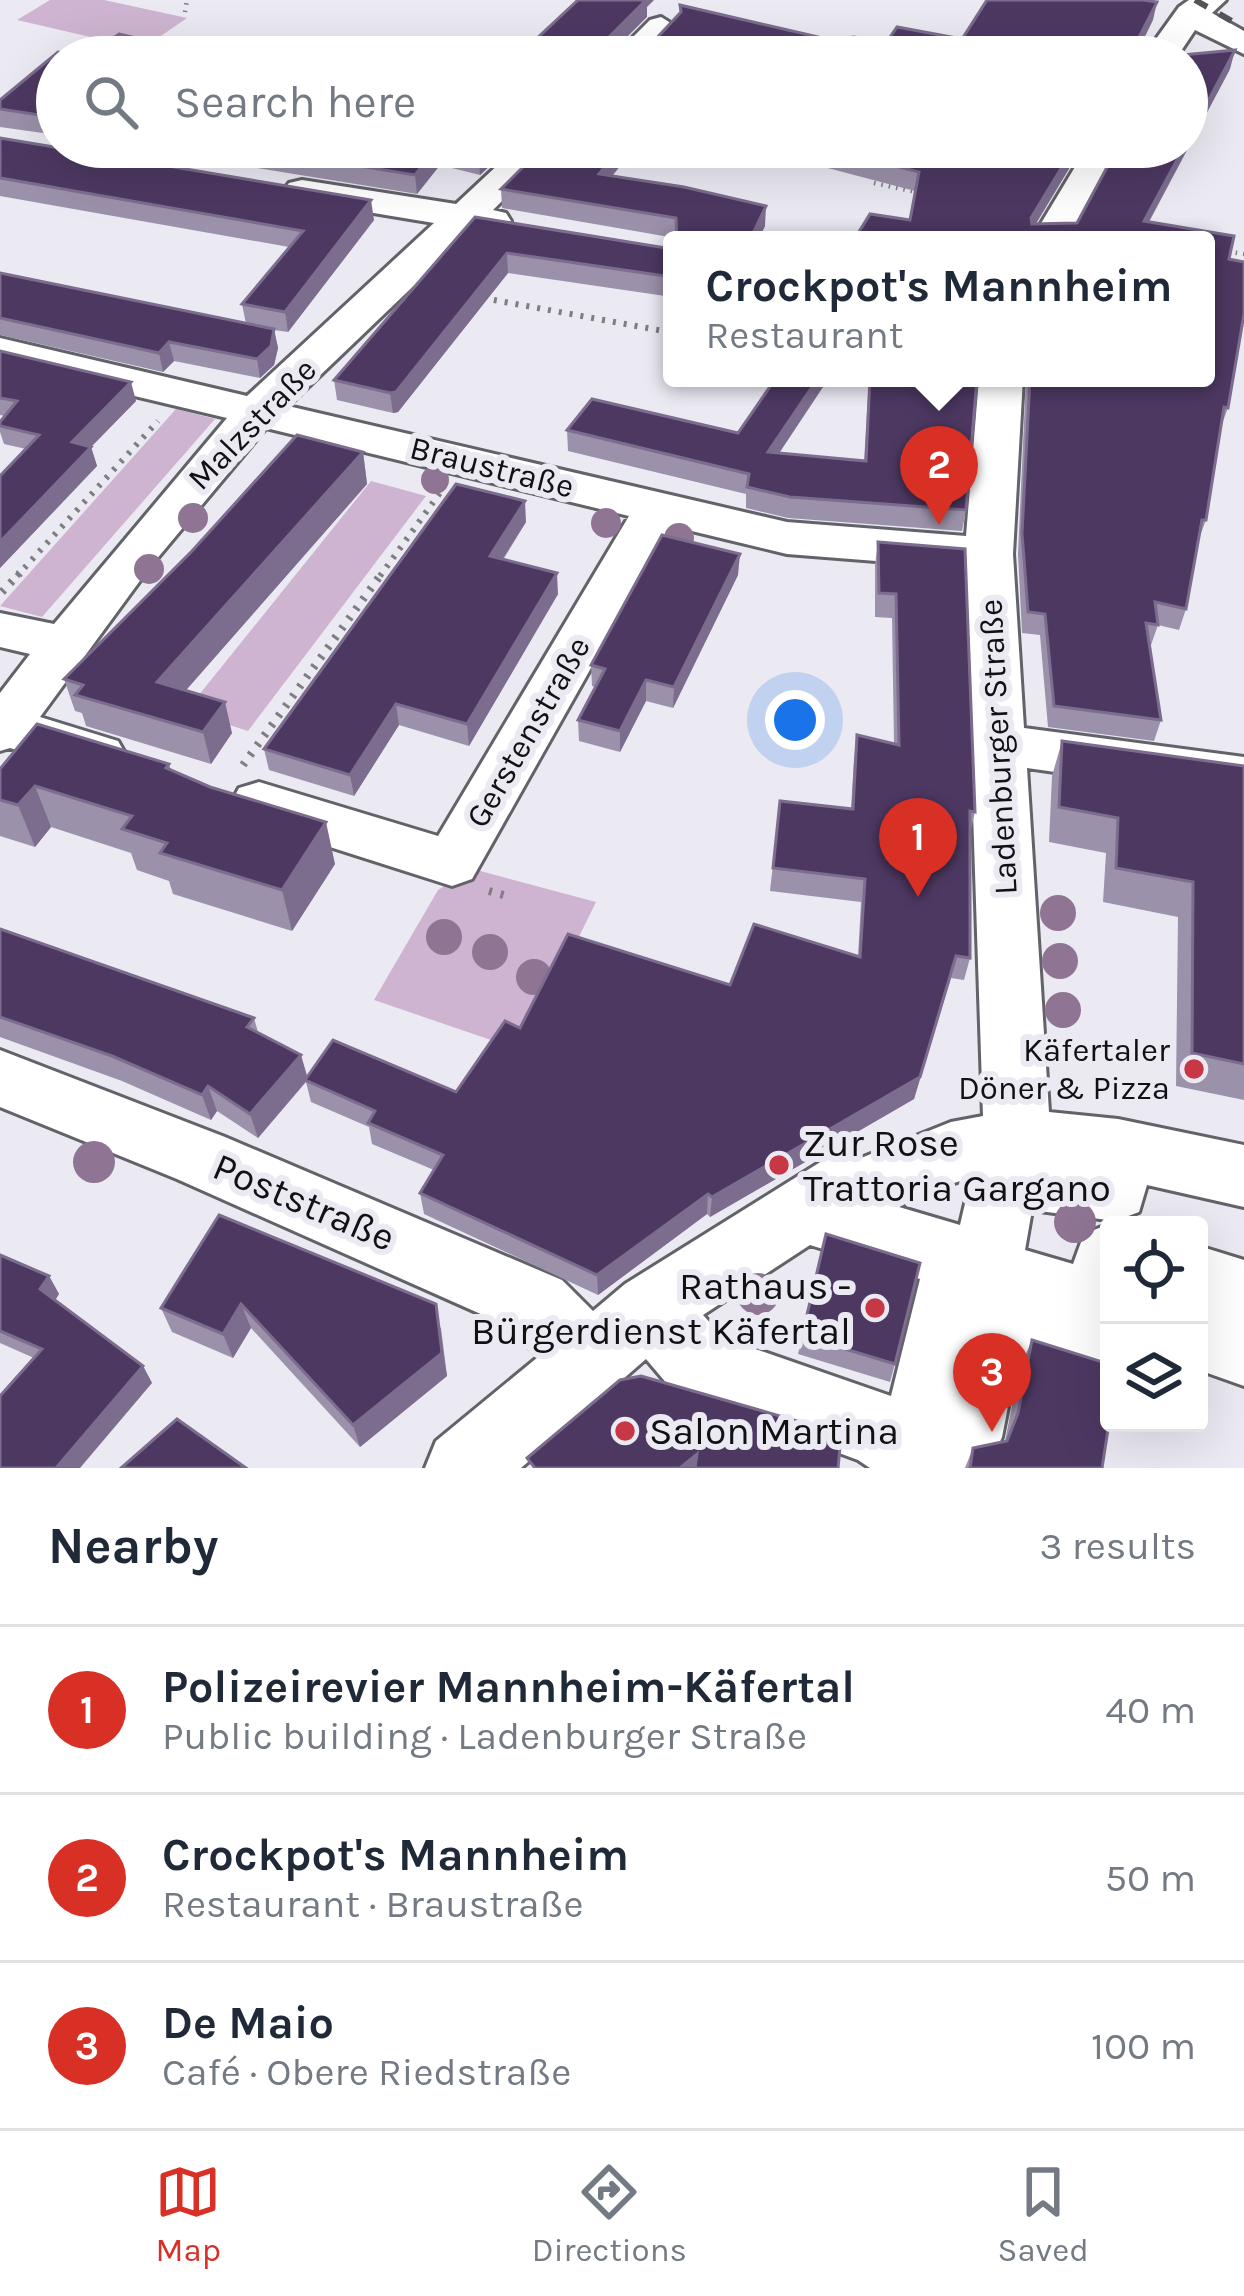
<!DOCTYPE html>
<meta charset="utf-8">
<style>
:root{--surface:#fff;--page:#f6f6f7;--text:#1f2937;--muted:#747a83;--line:#e0e1e3;--accent:#d93025}
body{margin:0;font-family:Karla,sans-serif;background:var(--page);color:var(--text)}
.controls{position:absolute;right:36px;bottom:36px;display:grid;overflow:hidden;border-radius:12px;box-shadow:0 12px 48px #0002}
.controls button{width:108px;height:108px;display:grid;place-items:center;padding:0;border:0;border-bottom:3px solid var(--line);background:var(--surface);color:var(--text);font:60px sans-serif}
.you{position:absolute;left:795px;top:720px;width:42px;height:42px;margin:-30px;border:9px solid #fff;border-radius:50%;background:#1a73e8;box-shadow:0 0 0 18px #1a73e833}
.badge{display:grid;place-items:center;width:78px;height:78px;border-radius:50%;background:var(--accent);color:#fff;font-size:39px;font-weight:700}
.pin{position:absolute;translate:-50% -99px;filter:drop-shadow(0 3px 6px #0008)}
.pin::after{content:'';position:absolute;top:63px;width:42px;height:36px;background:inherit;clip-path:polygon(0 0,100% 0,50% 100%)}
.popup{position:absolute;left:663px;top:231px;width:552px;height:156px;box-sizing:border-box;display:grid;place-content:center;border-radius:12px;background:var(--surface);filter:drop-shadow(0 3px 9px #0005);font-size:39px;white-space:nowrap;color:var(--muted)}
.popup b{font-size:45px;color:var(--text)}
.popup::after{content:'';position:absolute;left:50%;top:100%;margin-left:-24px;border:24px solid transparent;border-top-color:var(--surface)}
.list{margin:0;padding:0;list-style:none}
h2{display:flex;justify-content:space-between;align-items:center;height:156px;margin:0;padding:0 48px;font-size:51px}
h2 small{font-size:39px;font-weight:400;color:var(--muted)}
.list li{display:grid;grid-template-columns:78px 1fr auto;gap:36px;align-items:center;box-sizing:border-box;height:168px;padding:0 48px;border-top:3px solid var(--line)}
.list b{display:block;font-size:45px;white-space:nowrap}
.list p{margin:0;font-size:39px;white-space:nowrap;color:var(--muted)}
.list em{font-size:39px;font-style:normal;color:var(--muted)}
.icon{flex:none;width:66px;height:66px;fill:none;stroke:currentColor;stroke-width:2;stroke-linecap:round;stroke-linejoin:round}
.map{position:relative;flex:none;width:1244px;height:1468px;overflow:hidden}
.search{position:absolute;background:var(--surface);box-shadow:0 12px 48px #0002;left:36px;right:36px;top:36px;height:132px;display:flex;align-items:center;gap:30px;box-sizing:border-box;padding:0 42px;border-radius:66px;color:var(--muted);font-size:45px}
.sheet{height:660px;background:var(--surface)}
nav{display:flex;justify-content:space-around;align-items:center;box-sizing:border-box;height:168px;border-top:3px solid var(--line);background:var(--surface);font-size:33px;color:var(--muted)}
nav a{display:grid;justify-items:center;gap:6px}
nav .on{color:var(--accent)}
.map>svg:first-child{display:block}
.green{fill:#ceb4d0}
.lines{fill:none;stroke-linecap:round;stroke-linejoin:round}
.minor-casing{stroke:#626269;stroke-width:6}
.path-far2{stroke:#7d7d82;stroke-width:4.5;stroke-dasharray:1.5 6;stroke-linecap:butt}
.path-far1{stroke:#7d7d82;stroke-width:6;stroke-dasharray:3 8;stroke-linecap:butt}
.path{stroke:#7d7d82;stroke-width:8;stroke-dasharray:3 9;stroke-linecap:butt}
.minor{fill:#fff;fill-rule:evenodd}
.rail{stroke:#545458;stroke-width:6;stroke-dasharray:14 14;stroke-linecap:butt}
.tree{fill:#8f7494}
.wall{fill:#9c91aa}
.shaded-wall{fill:#7c6d8e}
.building{fill:#4d3862;stroke:#7c6d8e;stroke-width:3}
.poi-dot{fill:#c73746;stroke:#ebeaf3;stroke-width:4.5}
.labels{text-anchor:middle;dominant-baseline:central;stroke-width:12;stroke-linejoin:round;paint-order:stroke}
.street-label{font-size:33px;fill:#111113;stroke:#ebeaf3}
.poi-label{font-size:33px;fill:#111113;stroke:#ebeaf3;text-anchor:end}
.near-poi-label{font-size:39px;fill:#111113;stroke:#ebeaf3;text-anchor:start}
.near-street-label{font-size:39px;fill:#111113;stroke:#ebeaf3}
</style>
<div class="map">
<svg width="1244" height="1468" viewBox="0 0 1244 1468">
<rect width="100%" height="100%" fill="#ebeaf3"/>
<g class="green">
<path d="M 50,0 L 104,0 L 187,18 L 142,49 L 17,20 Z"/>
<path d="M 176,409 L 215,419 L 42,617 L 0,606 Z"/>
<path d="M 371,481 L 426,496 L 248,731 L 186,711 Z"/>
<path d="M 473,869 L 596,902 L 523,1051 L 374,1000 L 438,890 Z"/>
</g>
<g class="lines">
<defs>
<g id="minor">
<path d="M 1189,0 L 1226,0 L 1212,13 L 1244,31 L 1244,54 L 1195,30 L 1177,57 L 1143,57 L 1179,7 Z"/>
<path d="M 661,17 L 677,27 L 649,57 L 613,57 L 650,20 Z"/>
<path d="M 517,147 L 556,147 L 493,210 L 506,213 L 511,221 L 506,229 L 473,229 L 288,406 L 787,522 L 966,536 L 979,378 L 1023,378 L 1013,554 L 1024,728 L 1244,757 L 1244,799 L 1027,768 L 1049,1112 L 1118,1119 L 1244,1145 L 1244,1207 L 1147,1185 L 1139,1212 L 1115,1221 L 1032,1210 L 1025,1250 L 1073,1264 L 1084,1234 L 1109,1224 L 1112,1225 L 1109,1390 L 1017,1361 L 1002,1437 L 991,1464 L 980,1468 L 870,1468 L 858,1460 L 674,1392 L 646,1359 L 521,1468 L 425,1468 L 436,1441 L 538,1357 L 512,1328 L 177,1179 L 0,1107 L 0,1050 L 225,1137 L 562,1280 L 593,1311 L 625,1284 L 822,1161 L 846,1152 L 861,1158 L 951,1122 L 983,1116 L 965,568 L 787,554 L 671,526 L 472,879 L 452,886 L 239,818 L 231,803 L 239,788 L 259,782 L 438,836 L 629,516 L 266,428 L 150,567 L 40,717 L 118,741 L 126,755 L 118,769 L 99,775 L 10,748 L 0,751 L 0,693 L 30,654 L 0,647 L 0,613 L 54,624 L 227,418 L 0,364 L 0,338 L 247,396 L 434,223 L 289,199 L 283,191 L 289,183 L 302,180 L 456,204 ZM 971,1178 L 960,1225 L 899,1207 L 933,1189 ZM 810,1245 L 920,1279 L 891,1396 L 724,1338 L 703,1315 Z"/>
<path d="M 1087,147 L 1123,147 L 1069,240 L 1031,240 Z"/>
<path d="M 1199,1246 L 1244,1260 L 1244,1386 L 1199,1370 Z"/>
</g>
</defs>
<use href="#minor" class="minor-casing"/>
<g class="path-far2">
<path d="M 185,12 L 187,0"/>
<path d="M 874,183 L 921,193"/>
<path d="M 1206,248 L 1244,254"/>
</g>
<g class="path-far1">
<path d="M 483,298 L 669,332"/>
<path d="M 17,576 L 158,421"/>
<path d="M 380,576 L 442,490"/>
</g>
<g class="path">
<path d="M 2,592 L 20,573"/>
<path d="M 243,765 L 382,573"/>
<path d="M 489,891 L 507,896"/>
</g>
<use href="#minor" class="minor"/>
<path class="rail" d="M 1195,0 L 1244,28"/>
</g>
<g class="tree">
<circle cx="435" cy="480" r="14"/>
<circle cx="193" cy="518" r="15"/>
<circle cx="606" cy="523" r="15"/>
<circle cx="679" cy="538" r="15"/>
<circle cx="149" cy="569" r="15"/>
<circle cx="1058" cy="913" r="18"/>
<circle cx="444" cy="937" r="18"/>
<circle cx="490" cy="952" r="18"/>
<circle cx="1060" cy="961" r="18"/>
<circle cx="534" cy="977" r="18"/>
<circle cx="1063" cy="1010" r="18"/>
<circle cx="94" cy="1162" r="21"/>
<circle cx="1075" cy="1222" r="21"/>
<circle cx="758" cy="1294" r="21"/>
</g>
<g class="wall">
<path d="M 57,57 L 57,135 L 0,127 L 0,100 Z"/>
<path d="M 1230,69 L 1149,222 L 1229,259 L 1228,408 L 1220,429 L 1206,520 L 1198,541 L 1186,609 L 1179,630 L 1158,625 L 1151,645 L 1149,645 L 1161,720 L 1154,741 L 1048,727 L 1040,635 L 1022,633 L 1018,554 L 1026,378 L 1206,378 L 910,220 L 915,191 L 805,162 L 805,157 L 751,147 L 1082,147 L 1036,224 L 1077,223 Z"/>
<path d="M 0,138 L 374,220 L 288,332 L 274,330 L 278,348 L 274,365 L 260,378 L 174,361 L 163,372 L 0,335 L 0,273 L 246,324 L 242,304 L 289,247 L 0,196 Z"/>
<path d="M 129,147 L 510,147 L 480,175 L 440,165 L 417,194 Z"/>
<path d="M 612,176 L 765,226 L 758,240 L 676,240 L 675,238 L 502,208 L 501,189 Z"/>
<path d="M 475,217 L 672,250 L 672,297 L 508,273 L 398,412 L 393,413 L 337,400 L 334,380 Z"/>
<path d="M 0,351 L 136,401 L 91,447 L 97,466 L 0,568 L 0,476 L 26,449 L 4,444 L 0,432 L 0,422 L 5,416 L 0,415 Z"/>
<path d="M 869,378 L 977,378 L 966,510 L 962,531 L 788,518 L 746,508 L 746,494 L 568,451 L 567,430 L 738,433 L 779,453 L 864,461 Z"/>
<path d="M 363,452 L 367,484 L 186,690 L 232,733 L 211,764 L 86,726 L 82,713 L 75,711 L 64,679 Z"/>
<path d="M 526,522 L 503,560 L 558,594 L 469,746 L 399,725 L 354,796 L 269,770 L 264,749 Z"/>
<path d="M 878,542 L 975,812 L 970,833 L 970,958 L 964,980 L 951,978 L 914,1099 L 710,1217 L 707,1214 L 598,1295 L 424,1214 L 420,1193 L 434,1170 L 372,1144 L 369,1127 L 311,1102 L 306,1082 L 258,1138 L 217,1111 L 211,1120 L 122,1081 L 0,1037 L 0,929 L 254,1018 L 258,1032 L 307,1078 L 456,1092 L 520,1028 L 858,957 L 861,902 L 770,891 L 780,801 L 851,809 L 854,759 L 857,735 L 894,744 L 892,618 L 875,617 L 875,565 Z"/>
<path d="M 738,575 L 673,708 L 646,701 L 620,752 L 579,741 L 578,720 L 595,687 L 592,686 L 591,665 Z"/>
<path d="M 1062,741 L 1244,766 L 1244,1100 L 1176,1086 L 1178,917 L 1103,902 L 1106,853 L 1049,842 L 1052,776 Z"/>
<path d="M 169,764 L 171,770 L 335,864 L 292,931 L 173,894 L 169,881 L 137,870 L 131,853 L 51,827 L 35,847 L 0,836 L 0,769 Z"/>
<path d="M 219,1215 L 441,1328 L 447,1376 L 360,1447 L 251,1328 L 233,1358 L 172,1332 L 161,1308 Z"/>
<path d="M 0,1255 L 49,1276 L 59,1294 L 55,1300 L 143,1366 L 152,1383 L 34,1358 L 0,1343 Z"/>
<path d="M 802,1336 L 895,1364 L 890,1382 L 798,1354 Z"/>
<path d="M 1032,1340 L 1102,1468 L 965,1468 L 973,1448 L 1005,1441 L 1020,1367 Z"/>
</g>
<g class="shaded-wall">
<path d="M 639,0 L 654,0 L 647,7 L 647,17 L 610,54 L 610,36 Z"/>
<path d="M 1157,2 L 1153,20 L 1135,57 L 1129,57 Z"/>
<path d="M 1235,50 L 1230,69 L 1139,240 L 1144,221 L 1184,147 L 1187,147 L 1187,141 Z"/>
<path d="M 438,147 L 440,165 L 417,194 L 415,175 Z"/>
<path d="M 488,147 L 510,147 L 480,175 L 479,156 Z"/>
<path d="M 620,147 L 635,147 L 599,193 L 599,174 Z"/>
<path d="M 1074,147 L 1082,147 L 1027,238 L 1031,218 Z"/>
<path d="M 371,200 L 374,220 L 288,332 L 285,312 Z"/>
<path d="M 766,206 L 765,226 L 758,240 L 750,240 Z"/>
<path d="M 507,253 L 508,273 L 398,412 L 393,413 L 390,393 Z"/>
<path d="M 274,329 L 278,348 L 274,365 L 260,378 L 257,359 Z"/>
<path d="M 169,342 L 174,361 L 163,372 L 159,353 Z"/>
<path d="M 818,378 L 829,378 L 766,473 L 768,452 Z"/>
<path d="M 131,382 L 136,401 L 91,447 L 97,466 L 0,568 L 0,542 L 72,442 Z"/>
<path d="M 363,452 L 367,484 L 166,713 L 157,682 Z"/>
<path d="M 525,501 L 526,522 L 491,577 L 490,556 Z"/>
<path d="M 740,554 L 738,575 L 673,708 L 674,687 Z"/>
<path d="M 557,573 L 558,594 L 469,746 L 467,724 Z"/>
<path d="M 646,680 L 646,701 L 620,752 L 620,731 Z"/>
<path d="M 225,702 L 232,733 L 211,764 L 203,732 Z"/>
<path d="M 396,704 L 399,725 L 354,796 L 350,775 Z"/>
<path d="M 35,786 L 51,827 L 35,847 L 18,805 Z"/>
<path d="M 326,822 L 335,864 L 292,931 L 282,890 Z"/>
<path d="M 956,956 L 914,1099 L 710,1217 L 712,1197 Z"/>
<path d="M 301,1055 L 308,1079 L 258,1138 L 250,1114 Z"/>
<path d="M 208,1086 L 217,1111 L 211,1120 L 202,1095 Z"/>
<path d="M 708,1194 L 707,1214 L 598,1295 L 597,1275 Z"/>
<path d="M 49,1276 L 59,1294 L 51,1307 L 40,1289 Z"/>
<path d="M 241,1304 L 251,1328 L 233,1358 L 223,1334 Z"/>
<path d="M 436,1304 L 447,1376 L 360,1447 L 353,1425 Z"/>
<path d="M 143,1366 L 152,1383 L 80,1468 L 56,1468 Z"/>
<path d="M 697,1454 L 696,1468 L 680,1468 Z"/>
</g>
<g class="building">
<path d="M 578,0 L 646,0 L 610,36 L 613,43 L 653,42 L 681,12 L 680,5 L 831,40 L 854,37 L 886,43 L 897,27 L 962,39 L 987,0 L 1143,0 L 1157,2 L 1129,57 L 517,57 Z"/>
<path d="M 119,34 L 212,56 L 85,57 Z"/>
<path d="M 1235,50 L 1187,141 L 1187,57 L 1161,57 Z"/>
<path d="M 58,52 L 82,57 L 57,57 L 57,124 L 53,117 L 0,109 L 0,100 Z"/>
<path d="M 0,138 L 371,200 L 285,312 L 242,304 L 303,231 L 0,178 Z"/>
<path d="M 242,147 L 437,147 L 415,175 Z"/>
<path d="M 443,147 L 488,147 L 479,156 Z"/>
<path d="M 543,147 L 620,147 L 599,174 L 684,187 L 766,206 L 750,240 L 677,240 L 676,218 L 501,189 Z"/>
<path d="M 822,147 L 1074,147 L 1031,218 L 1032,224 L 1077,223 L 1118,147 L 1184,147 L 1144,221 L 1234,236 L 1229,259 L 1244,262 L 1244,314 L 1228,408 L 1224,407 L 1206,520 L 1202,520 L 1186,609 L 1155,602 L 1158,625 L 1146,623 L 1161,720 L 1054,706 L 1045,614 L 1028,612 L 1022,533 L 1030,378 L 1206,378 L 1206,240 L 854,240 L 870,214 L 910,220 L 919,172 Z"/>
<path d="M 475,217 L 672,249 L 672,277 L 507,253 L 396,392 L 390,393 L 334,380 Z"/>
<path d="M 0,273 L 274,329 L 271,346 L 257,359 L 169,342 L 159,353 L 0,318 Z"/>
<path d="M 0,351 L 131,382 L 72,442 L 91,447 L 0,542 L 0,476 L 39,435 L 0,426 L 0,422 L 17,401 L 0,398 Z"/>
<path d="M 776,378 L 818,378 L 768,452 L 866,461 L 870,378 L 977,378 L 966,510 L 790,497 L 747,487 L 749,474 L 567,430 L 592,399 L 738,433 Z"/>
<path d="M 297,435 L 363,452 L 157,682 L 225,702 L 203,732 L 75,695 L 83,685 L 64,679 L 192,551 Z"/>
<path d="M 456,484 L 525,501 L 490,556 L 557,573 L 467,724 L 396,704 L 350,775 L 264,749 Z"/>
<path d="M 662,535 L 740,554 L 674,687 L 646,680 L 620,731 L 578,720 L 605,669 L 591,665 Z"/>
<path d="M 878,542 L 965,549 L 975,812 L 970,811 L 970,958 L 956,956 L 920,1077 L 712,1197 L 708,1194 L 597,1275 L 420,1193 L 443,1155 L 368,1123 L 375,1111 L 305,1080 L 333,1040 L 456,1092 L 505,1021 L 520,1028 L 568,934 L 730,985 L 754,924 L 860,957 L 865,879 L 773,868 L 780,801 L 853,809 L 857,735 L 899,745 L 896,594 L 879,593 Z"/>
<path d="M 37,724 L 169,764 L 166,768 L 210,787 L 326,822 L 282,890 L 160,853 L 167,843 L 122,829 L 132,816 L 35,786 L 18,805 L 0,800 L 0,769 Z"/>
<path d="M 1062,741 L 1244,766 L 1244,1064 L 1192,1053 L 1193,882 L 1116,868 L 1118,818 L 1059,807 Z"/>
<path d="M 0,929 L 254,1018 L 247,1027 L 301,1055 L 250,1114 L 208,1086 L 202,1095 L 112,1056 L 0,1017 Z"/>
<path d="M 219,1215 L 436,1304 L 442,1353 L 353,1425 L 241,1304 L 223,1334 L 161,1308 Z"/>
<path d="M 826,1234 L 920,1263 L 895,1364 L 802,1336 Z"/>
<path d="M 0,1255 L 49,1276 L 40,1289 L 143,1366 L 56,1468 L 0,1468 L 0,1396 L 42,1349 L 0,1331 Z"/>
<path d="M 1032,1340 L 1109,1364 L 1109,1423 L 1102,1468 L 970,1468 L 973,1448 L 1007,1441 L 1018,1413 Z"/>
<path d="M 641,1376 L 825,1429 L 840,1448 L 838,1468 L 695,1468 L 697,1454 L 680,1468 L 535,1468 L 527,1458 L 620,1380 Z"/>
<path d="M 177,1419 L 246,1468 L 121,1468 Z"/>
</g>
<g class="poi-dot">
<circle cx="1194" cy="1069" r="12"/>
<circle cx="779" cy="1165" r="12"/>
<circle cx="875" cy="1308" r="12"/>
<circle cx="625" cy="1431" r="12"/>
</g>
<g class="labels">
<g class="street-label">
<text transform="translate(252 424) rotate(-46)">Malzstraße</text>
<text transform="translate(492 467) rotate(14)">Braustraße</text>
<text transform="translate(528 732) rotate(-60)">Gerstenstraße</text>
<text transform="translate(998 747) rotate(-93)">Ladenburger Straße</text>
</g>
<g class="poi-label">
<text x="1170" y="1050">Käfertaler<tspan x="1170" dy="38">Döner &amp; Pizza</tspan></text>
</g>
<g class="near-poi-label">
<text x="803" y="1143">Zur Rose<tspan x="803" dy="45">Trattoria Gargano</tspan></text>
<text x="851" y="1286" text-anchor="end">Rathaus -<tspan x="851" dy="45">Bürgerdienst Käfertal</tspan></text>
<text x="649" y="1431">Salon Martina</text>
</g>
<g class="near-street-label">
<text transform="translate(304 1202) rotate(23)">Poststraße</text>
</g>
</g>
</svg>
<div class="controls">
<button><svg class="icon" aria-label="locate" viewBox="0 0 24 24"><circle cx="12" cy="12" r="6"/><path d="M12 2v4M12 18v4M2 12h4M18 12h4"/></svg></button>
<button><svg class="icon" aria-label="layers" viewBox="0 0 24 24"><path d="M12 4l9 5-9 5-9-5zM3 14l9 5 9-5"/></svg></button>
</div>
<div class="you"></div>
<div class="pin badge" style="left:918px;top:897px">1</div>
<div class="pin badge" style="left:939px;top:525px">2</div>
<div class="popup"><b>Crockpot's Mannheim</b>Restaurant</div>
<div class="pin badge" style="left:992px;top:1432px">3</div>
<div class="search"><svg class="icon" aria-label="search" viewBox="0 0 24 24"><circle cx="10" cy="10" r="6"/><path d="M15 15l6 6"/></svg>Search here</div>
</div>
<section class="sheet">
<h2>Nearby<small>3 results</small></h2>
<ul class="list">
<li><span class="badge">1</span><div><b>Polizeirevier Mannheim-Käfertal</b><p>Public building · Ladenburger Straße</p></div><em>40 m</em></li>
<li><span class="badge">2</span><div><b>Crockpot's Mannheim</b><p>Restaurant · Braustraße</p></div><em>50 m</em></li>
<li><span class="badge">3</span><div><b>De Maio</b><p>Café · Obere Riedstraße</p></div><em>100 m</em></li>
</ul>
</section>
<nav>
<a class="on"><svg class="icon" aria-label="map" viewBox="0 0 24 24"><path d="M3 6l6-2 6 2 6-2v14l-6 2-6-2-6 2zM9 4v14M15 6v14"/></svg>Map</a>
<a><svg class="icon" aria-label="directions" viewBox="0 0 24 24"><path d="M12 3l9 9-9 9-9-9zM9 14v-3h6M13 9l2 2-2 2"/></svg>Directions</a>
<a><svg class="icon" aria-label="saved" viewBox="0 0 24 24"><path d="M7 4h10v16l-5-4-5 4z"/></svg>Saved</a>
</nav>
